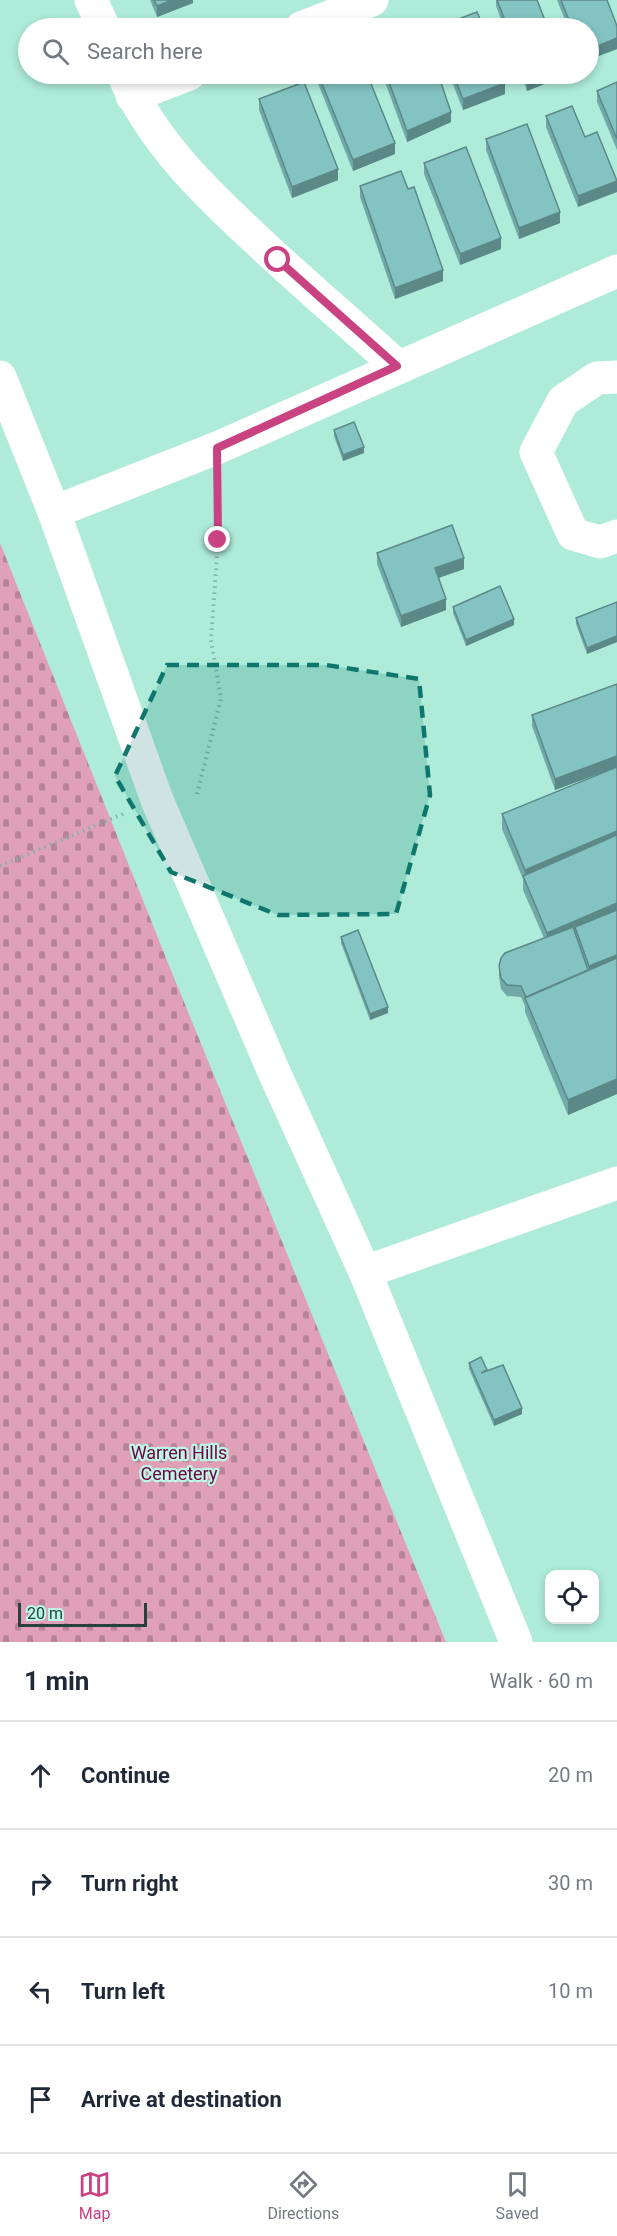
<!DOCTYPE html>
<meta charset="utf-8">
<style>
:root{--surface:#fff;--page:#f6f6f7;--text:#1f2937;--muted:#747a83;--line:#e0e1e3;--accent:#c94282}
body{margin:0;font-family:Roboto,sans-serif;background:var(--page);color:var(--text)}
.controls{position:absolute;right:18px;bottom:18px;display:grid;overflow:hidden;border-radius:12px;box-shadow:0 3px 9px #0003}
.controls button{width:54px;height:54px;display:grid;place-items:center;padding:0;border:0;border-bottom:2px solid var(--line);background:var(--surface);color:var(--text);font:30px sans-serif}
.scale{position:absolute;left:18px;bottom:15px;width:129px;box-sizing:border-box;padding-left:6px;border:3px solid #28413a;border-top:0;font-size:16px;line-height:21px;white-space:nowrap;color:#28413a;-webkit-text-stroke:4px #bbf8e6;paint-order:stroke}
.stop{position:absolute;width:18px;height:18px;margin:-14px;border:4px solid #c94282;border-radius:50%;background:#fff}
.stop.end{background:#c94282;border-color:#fff;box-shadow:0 2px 6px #0008}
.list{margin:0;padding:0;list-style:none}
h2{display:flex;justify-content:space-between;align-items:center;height:78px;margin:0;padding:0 24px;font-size:26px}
h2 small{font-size:20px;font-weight:400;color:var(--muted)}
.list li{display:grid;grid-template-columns:39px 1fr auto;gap:18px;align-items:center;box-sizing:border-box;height:108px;padding:0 24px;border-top:2px solid var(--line)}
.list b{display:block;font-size:22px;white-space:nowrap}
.list em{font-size:20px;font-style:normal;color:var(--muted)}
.icon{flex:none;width:33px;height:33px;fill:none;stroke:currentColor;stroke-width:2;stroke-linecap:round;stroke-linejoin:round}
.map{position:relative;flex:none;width:617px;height:1642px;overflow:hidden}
.search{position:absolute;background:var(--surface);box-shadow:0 3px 9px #0003;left:18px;right:18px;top:18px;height:66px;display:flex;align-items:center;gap:15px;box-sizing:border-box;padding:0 21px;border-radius:33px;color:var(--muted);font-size:22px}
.sheet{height:510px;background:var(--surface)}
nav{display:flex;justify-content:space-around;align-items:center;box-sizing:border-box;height:84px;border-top:2px solid var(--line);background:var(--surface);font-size:16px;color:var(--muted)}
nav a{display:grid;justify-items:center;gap:3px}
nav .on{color:var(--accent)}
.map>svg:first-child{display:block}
.cemetery{fill:url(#cemetery-stones)}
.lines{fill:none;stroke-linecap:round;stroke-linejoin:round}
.path{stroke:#81b3a4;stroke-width:4;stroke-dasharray:1.5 4.5;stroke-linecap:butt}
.minor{stroke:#fff;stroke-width:33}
.wall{fill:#71a9a8}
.shaded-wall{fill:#5c8988}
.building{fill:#83c4c3;stroke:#5c8988;stroke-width:1.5}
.route{stroke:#c94282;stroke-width:8}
.marked{fill:#0f766e;fill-opacity:0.2;stroke:#0f766e;stroke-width:4.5;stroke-dasharray:12 8;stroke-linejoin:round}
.labels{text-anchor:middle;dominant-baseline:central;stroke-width:4.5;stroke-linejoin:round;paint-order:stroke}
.park-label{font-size:18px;fill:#740043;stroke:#bbf8e6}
</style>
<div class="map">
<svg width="617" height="1642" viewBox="0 0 617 1642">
<defs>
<pattern id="cemetery-stones" width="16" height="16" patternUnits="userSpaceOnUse" patternTransform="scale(1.5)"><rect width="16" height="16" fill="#e0a0b8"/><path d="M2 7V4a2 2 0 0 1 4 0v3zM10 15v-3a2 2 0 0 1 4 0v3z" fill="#b68497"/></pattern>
</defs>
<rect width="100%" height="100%" fill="#aeebd9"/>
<path class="cemetery" d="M 0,543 L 168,963 L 446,1642 L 0,1642 Z"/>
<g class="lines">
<g class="path">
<path d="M 197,794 L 221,698 L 211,640 L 218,540 L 217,490"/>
<path d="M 0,866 L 123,814"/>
</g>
<g class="minor">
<path d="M 91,0 L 104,28"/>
<path d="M 301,28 L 372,0"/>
<path d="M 123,74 C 152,142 207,194 260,243 C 305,285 352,325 397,366"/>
<path d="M 132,96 L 189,74"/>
<path d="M 0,377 L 54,512 L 157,800 L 274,1072 L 365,1272 L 516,1642"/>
<path d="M 617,377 L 597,378 L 563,401 L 536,452 L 573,534 L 600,542 L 617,536"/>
<path d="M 54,512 L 217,448 L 617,271"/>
<path d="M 365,1272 L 617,1183"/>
</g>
</g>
<g class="wall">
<path d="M 150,0 L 193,0 L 193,3 L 157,17 Z"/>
<path d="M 496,0 L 537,0 L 548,28 L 504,28 L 496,6 Z"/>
<path d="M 557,0 L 607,0 L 617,26 L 617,49 L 588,60 L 588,28 L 568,28 Z"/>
<path d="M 317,74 L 367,74 L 395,154 L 353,171 L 317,81 Z"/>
<path d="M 382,74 L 438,74 L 451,122 L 407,142 Z"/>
<path d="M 449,74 L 501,74 L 505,94 L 463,110 Z"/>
<path d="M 521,74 L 562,74 L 562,77 L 527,91 Z"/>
<path d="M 617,82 L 617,150 L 597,102 L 597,91 Z"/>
<path d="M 259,99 L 338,180 L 292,198 L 259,110 Z"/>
<path d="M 546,116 L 585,137 L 578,207 L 546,127 Z"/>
<path d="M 486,139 L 560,223 L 519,239 L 486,150 Z"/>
<path d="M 424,163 L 501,249 L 460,265 L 424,174 Z"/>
<path d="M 360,186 L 443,281 L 395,299 L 360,197 Z"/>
<path d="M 334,430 L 364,453 L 343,461 L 334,436 Z"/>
<path d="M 377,553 L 464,569 L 439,578 L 446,610 L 401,627 L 377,564 Z"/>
<path d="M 617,602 L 617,642 L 587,654 L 576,624 L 576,618 Z"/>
<path d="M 453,607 L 514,625 L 466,646 L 453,613 Z"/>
<path d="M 532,715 L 617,767 L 555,790 L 532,726 Z"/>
<path d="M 617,767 L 617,1094 L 568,1115 L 525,1012 L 525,1006 L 521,997 L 507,996 L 501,989 L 499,977 L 499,966 L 544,938 L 523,890 L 523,879 L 502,829 L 502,814 Z"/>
<path d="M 341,937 L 388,1013 L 370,1020 L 341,943 Z"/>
<path d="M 469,1363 L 487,1371 L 522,1414 L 494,1426 L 469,1369 Z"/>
</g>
<g class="shaded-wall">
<path d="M 172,0 L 193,0 L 193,3 L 157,17 L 157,6 Z"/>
<path d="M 617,38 L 617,49 L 588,60 L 588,50 Z"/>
<path d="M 543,74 L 562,74 L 562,77 L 527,91 L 527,80 Z"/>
<path d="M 505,83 L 505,94 L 463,110 L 463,99 Z"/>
<path d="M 451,112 L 451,122 L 407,142 L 407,131 Z"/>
<path d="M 395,143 L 395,154 L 353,171 L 353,160 Z"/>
<path d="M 338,169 L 338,180 L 292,198 L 292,187 Z"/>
<path d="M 617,181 L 617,192 L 578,207 L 578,196 Z"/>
<path d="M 560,212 L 560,223 L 519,239 L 519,228 Z"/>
<path d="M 501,238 L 501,249 L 460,265 L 460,254 Z"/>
<path d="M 443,270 L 443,281 L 395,299 L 395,288 Z"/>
<path d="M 364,447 L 364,453 L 343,461 L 343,455 Z"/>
<path d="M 464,558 L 464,569 L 435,579 L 435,568 Z"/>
<path d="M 446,599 L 446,610 L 401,627 L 401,616 Z"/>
<path d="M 514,619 L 514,625 L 466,646 L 466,640 Z"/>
<path d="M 617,636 L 617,642 L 587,654 L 587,648 Z"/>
<path d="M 617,756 L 617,767 L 555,790 L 555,779 Z"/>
<path d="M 617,831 L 617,845 L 525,881 L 525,870 Z"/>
<path d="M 617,903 L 617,917 L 575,927 L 575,935 L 547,947 L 547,933 Z"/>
<path d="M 617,955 L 617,966 L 589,977 L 589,966 Z"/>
<path d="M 388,1007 L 388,1013 L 370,1020 L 370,1014 Z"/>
<path d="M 617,1079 L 617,1094 L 568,1115 L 568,1100 Z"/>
<path d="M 522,1408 L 522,1414 L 494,1426 L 494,1420 Z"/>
</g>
<g class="building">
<path d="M 154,0 L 172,0 L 157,6 Z"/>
<path d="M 497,0 L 537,0 L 548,28 L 508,28 Z"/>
<path d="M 561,0 L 607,0 L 617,26 L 617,38 L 588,50 L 588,28 L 572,28 Z"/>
<path d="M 477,12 L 484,28 L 435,28 Z"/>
<path d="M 318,74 L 367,74 L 395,143 L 353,160 Z"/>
<path d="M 386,74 L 438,74 L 451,112 L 407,131 Z"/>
<path d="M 453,74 L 501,74 L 505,83 L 463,99 Z"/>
<path d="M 525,74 L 543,74 L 527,80 Z"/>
<path d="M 304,82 L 338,169 L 292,187 L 259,99 Z"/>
<path d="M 617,82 L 617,139 L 597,91 Z"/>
<path d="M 572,106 L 585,137 L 597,132 L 617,181 L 578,196 L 546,116 Z"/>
<path d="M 527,124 L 560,212 L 519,228 L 486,139 Z"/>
<path d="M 466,147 L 501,238 L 460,254 L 424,163 Z"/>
<path d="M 401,171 L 408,189 L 414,187 L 443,270 L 395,288 L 360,186 Z"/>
<path d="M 354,422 L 364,447 L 343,455 L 334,430 Z"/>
<path d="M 452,525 L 464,558 L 435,568 L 446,599 L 401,616 L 377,553 Z"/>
<path d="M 500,586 L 514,619 L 466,640 L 453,607 Z"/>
<path d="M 617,602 L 617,636 L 587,648 L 576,618 Z"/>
<path d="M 617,684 L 617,756 L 555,779 L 532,715 Z"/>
<path d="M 617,767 L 617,831 L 525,870 L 502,814 Z"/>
<path d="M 617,835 L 617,903 L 547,933 L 523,876 Z"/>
<path d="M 617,910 L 617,955 L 589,966 L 575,927 Z"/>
<path d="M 573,927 L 588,970 L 526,997 L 521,986 L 507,985 L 501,978 L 499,966 L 501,958 L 505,953 Z"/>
<path d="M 358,930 L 388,1007 L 370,1014 L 341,937 Z"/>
<path d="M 617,958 L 617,1079 L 568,1100 L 525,998 Z"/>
<path d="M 481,1357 L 487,1370 L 481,1373 L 503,1365 L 522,1408 L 494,1420 L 469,1363 Z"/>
</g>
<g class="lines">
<path class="route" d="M 218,540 L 217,448 L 397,366 L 278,260"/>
</g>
<path class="marked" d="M 167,665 L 326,665 L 419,679 L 430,795 L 396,914 L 278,915 L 171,872 L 115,776 Z"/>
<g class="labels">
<g class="park-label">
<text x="179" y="1452">Warren Hills<tspan x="179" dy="21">Cemetery</tspan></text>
</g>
</g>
</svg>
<div class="controls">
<button><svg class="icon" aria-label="locate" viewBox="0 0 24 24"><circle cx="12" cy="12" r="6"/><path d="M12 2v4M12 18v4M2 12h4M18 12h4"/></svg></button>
</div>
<div class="scale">20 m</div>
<div class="stop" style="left:278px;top:260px"></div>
<div class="stop end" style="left:218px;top:540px"></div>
<div class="search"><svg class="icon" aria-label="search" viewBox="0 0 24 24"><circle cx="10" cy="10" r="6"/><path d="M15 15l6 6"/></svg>Search here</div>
</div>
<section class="sheet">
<h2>1 min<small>Walk · 60 m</small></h2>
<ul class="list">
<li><svg class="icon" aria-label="ahead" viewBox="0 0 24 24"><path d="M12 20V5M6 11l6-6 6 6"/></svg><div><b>Continue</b></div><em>20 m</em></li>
<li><svg class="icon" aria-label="right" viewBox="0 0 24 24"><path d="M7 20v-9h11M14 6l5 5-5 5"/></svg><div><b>Turn right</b></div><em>30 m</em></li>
<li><svg class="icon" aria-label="left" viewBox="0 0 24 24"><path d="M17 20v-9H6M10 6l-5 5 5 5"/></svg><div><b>Turn left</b></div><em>10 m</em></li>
<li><svg class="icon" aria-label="arrive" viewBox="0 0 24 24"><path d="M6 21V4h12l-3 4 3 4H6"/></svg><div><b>Arrive at destination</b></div></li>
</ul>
</section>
<nav>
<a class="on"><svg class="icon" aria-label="map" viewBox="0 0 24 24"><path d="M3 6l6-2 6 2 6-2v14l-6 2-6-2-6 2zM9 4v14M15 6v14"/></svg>Map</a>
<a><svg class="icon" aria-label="directions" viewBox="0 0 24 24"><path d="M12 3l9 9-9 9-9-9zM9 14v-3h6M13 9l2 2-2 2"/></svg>Directions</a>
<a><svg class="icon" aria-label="saved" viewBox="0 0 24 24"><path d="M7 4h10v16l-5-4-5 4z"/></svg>Saved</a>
</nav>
